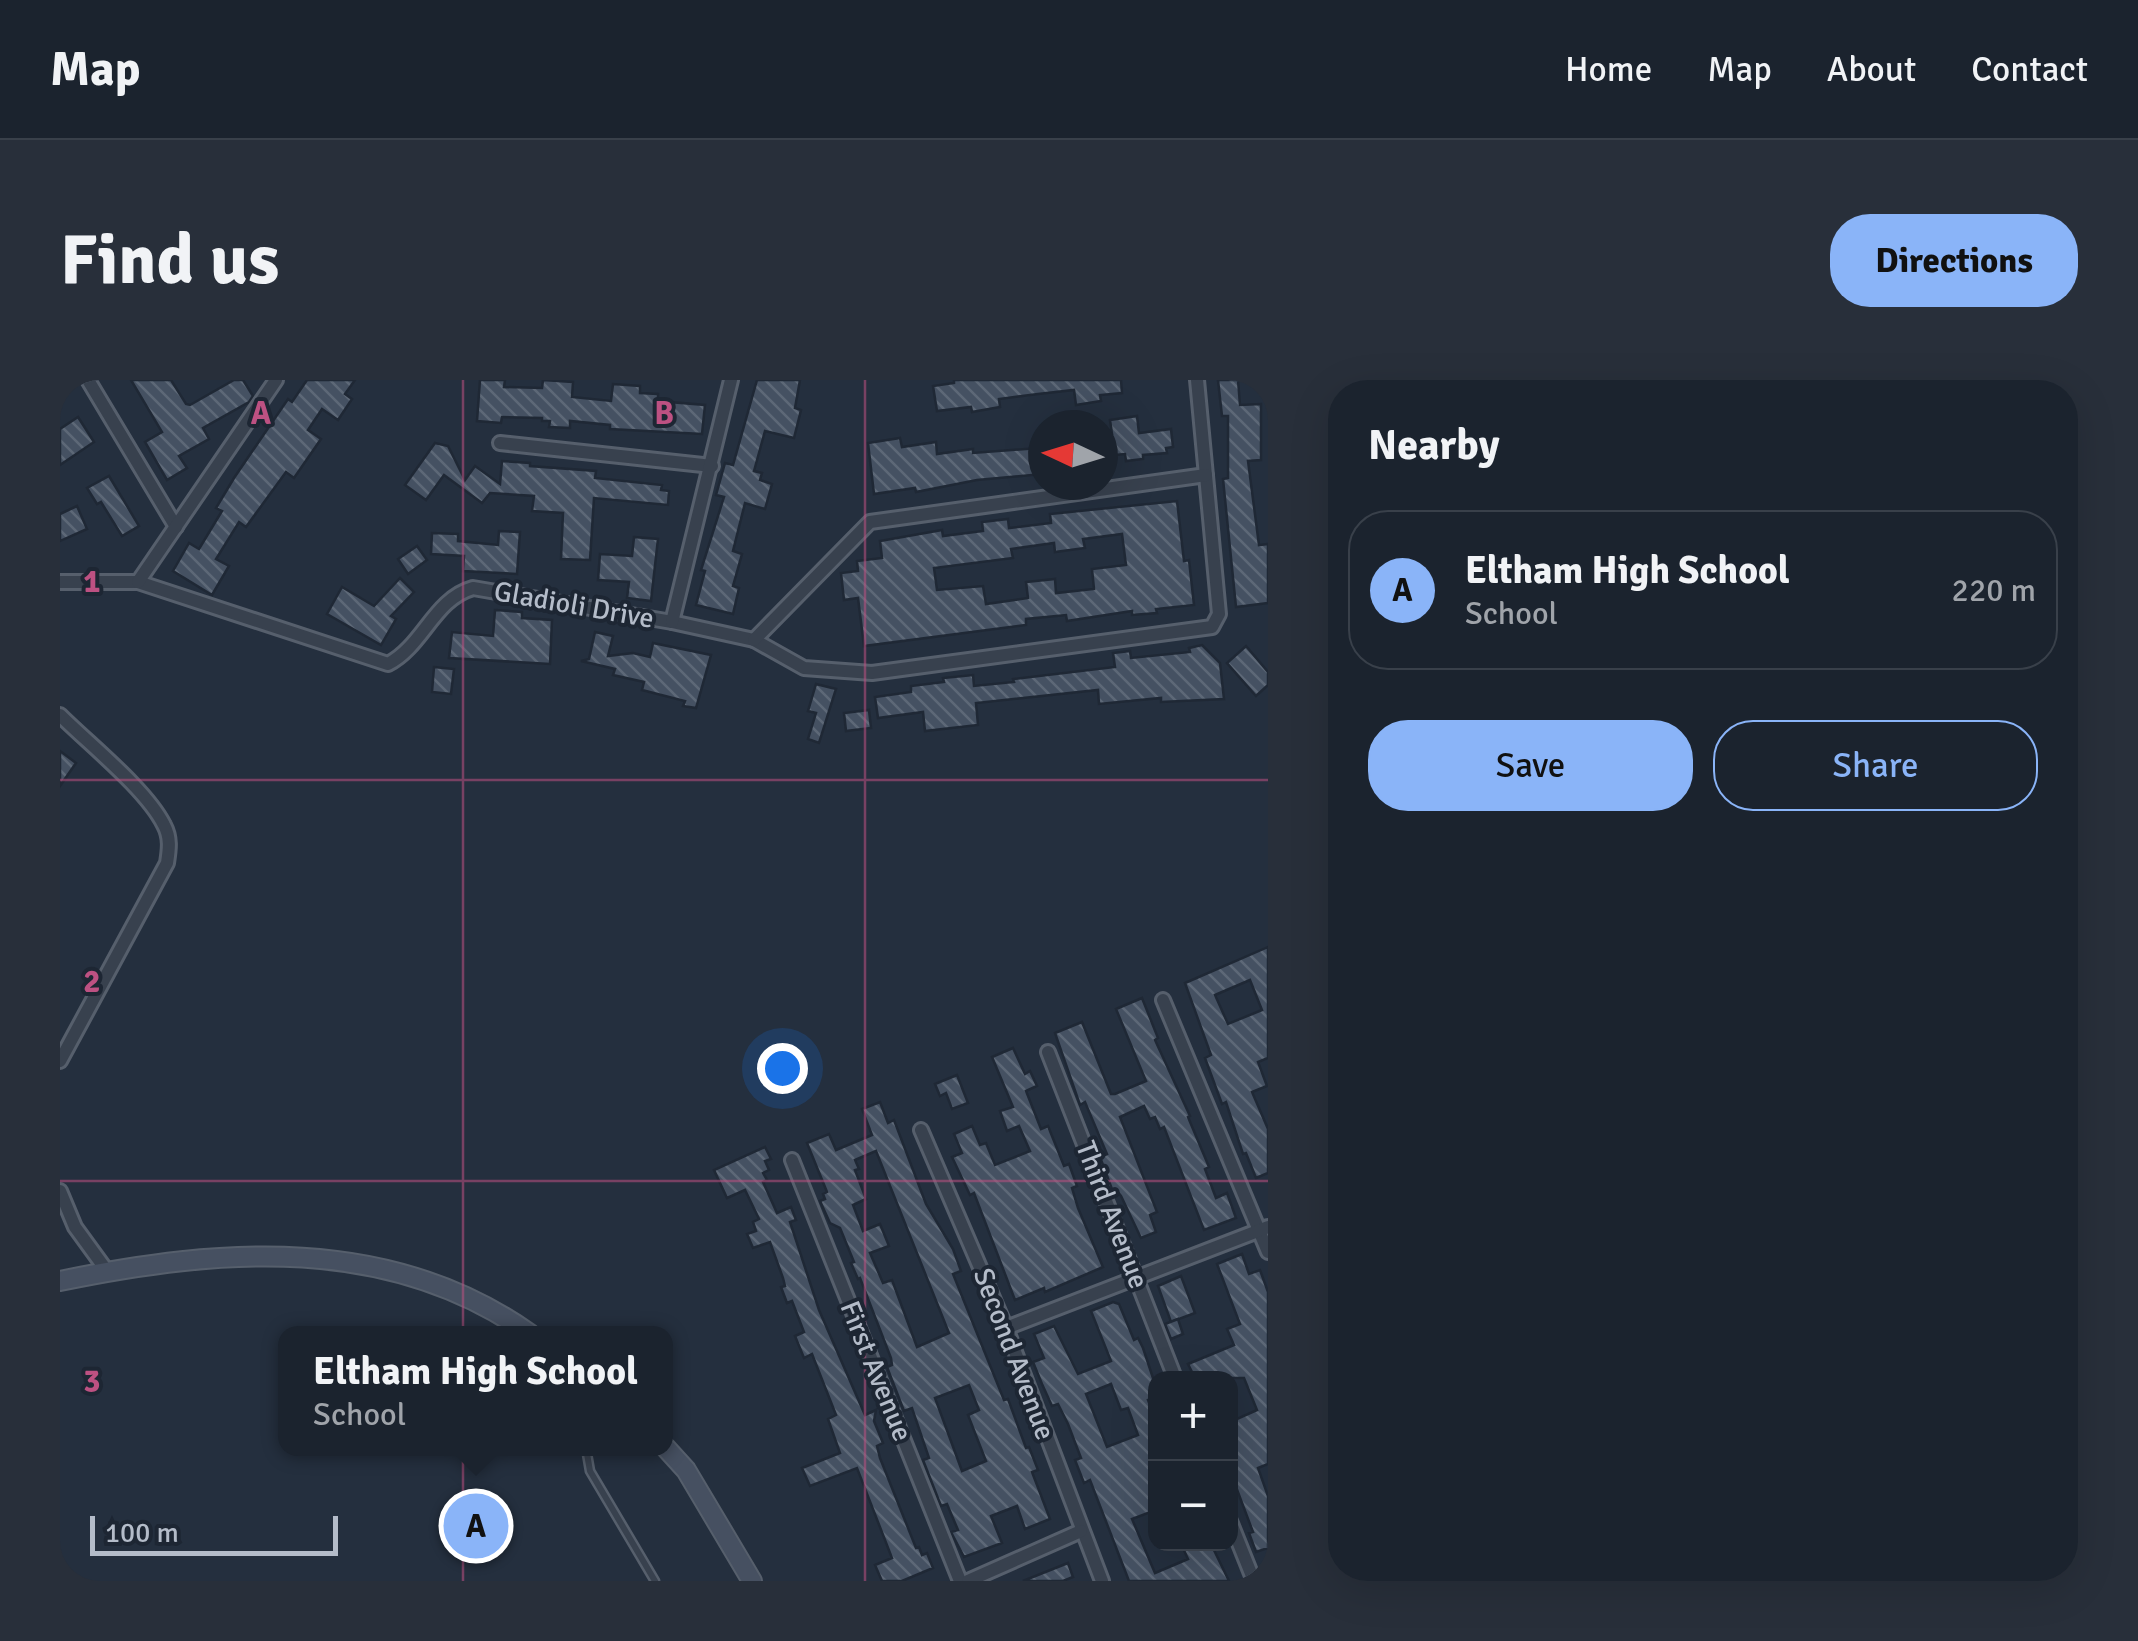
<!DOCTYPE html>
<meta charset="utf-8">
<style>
:root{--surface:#1b232e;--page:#282f3a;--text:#f1f3f6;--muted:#a0a4aa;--line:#39404a;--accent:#8ab4f8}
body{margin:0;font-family:Signika,sans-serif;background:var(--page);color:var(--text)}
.controls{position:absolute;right:30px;bottom:30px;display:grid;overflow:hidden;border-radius:20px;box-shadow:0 10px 40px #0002}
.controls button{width:90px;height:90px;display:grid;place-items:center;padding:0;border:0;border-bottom:2px solid var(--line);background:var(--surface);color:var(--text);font:50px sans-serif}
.compass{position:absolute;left:968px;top:30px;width:90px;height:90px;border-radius:50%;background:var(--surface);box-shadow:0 10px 40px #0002;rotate:274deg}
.scale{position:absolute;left:30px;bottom:25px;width:248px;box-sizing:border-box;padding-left:10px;border:5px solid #b4bcc9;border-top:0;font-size:28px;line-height:35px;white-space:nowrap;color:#b4bcc9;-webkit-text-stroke:8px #1d2633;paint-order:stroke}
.you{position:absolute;left:722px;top:688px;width:35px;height:35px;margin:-25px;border:8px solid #fff;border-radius:50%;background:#1a73e8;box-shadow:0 0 0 15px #1a73e833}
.badge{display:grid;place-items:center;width:65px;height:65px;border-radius:50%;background:var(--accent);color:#111;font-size:32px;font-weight:700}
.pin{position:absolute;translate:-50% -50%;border:5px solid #fff;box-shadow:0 2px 10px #0006}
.popup{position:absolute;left:218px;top:946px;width:395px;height:130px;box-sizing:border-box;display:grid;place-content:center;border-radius:20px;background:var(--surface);filter:drop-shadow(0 2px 8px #0005);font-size:32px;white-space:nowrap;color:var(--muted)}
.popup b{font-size:38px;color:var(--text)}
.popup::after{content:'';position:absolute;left:50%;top:100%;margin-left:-20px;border:20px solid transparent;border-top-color:var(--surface)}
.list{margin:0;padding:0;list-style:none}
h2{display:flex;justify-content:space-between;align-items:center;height:130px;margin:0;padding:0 40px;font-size:42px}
h2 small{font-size:32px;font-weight:400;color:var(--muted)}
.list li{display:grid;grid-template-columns:65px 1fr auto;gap:30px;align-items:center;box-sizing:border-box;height:160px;margin:0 20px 20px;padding:0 20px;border:2px solid var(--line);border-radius:40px}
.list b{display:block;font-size:38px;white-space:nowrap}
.list p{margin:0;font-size:32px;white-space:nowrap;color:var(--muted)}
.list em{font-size:32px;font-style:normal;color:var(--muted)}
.actions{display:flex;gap:20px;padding:30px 40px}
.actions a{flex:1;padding:22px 0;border:2px solid var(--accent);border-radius:40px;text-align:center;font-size:35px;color:var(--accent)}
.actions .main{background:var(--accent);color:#111}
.map{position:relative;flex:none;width:1208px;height:1201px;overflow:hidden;border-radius:40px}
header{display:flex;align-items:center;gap:60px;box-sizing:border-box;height:140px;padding:0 50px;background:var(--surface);border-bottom:2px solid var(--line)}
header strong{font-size:48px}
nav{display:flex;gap:55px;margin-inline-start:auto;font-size:35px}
.intro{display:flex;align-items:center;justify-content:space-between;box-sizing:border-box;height:240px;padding:0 60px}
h1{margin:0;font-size:70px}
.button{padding:25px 45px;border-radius:40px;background:var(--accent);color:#111;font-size:35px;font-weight:700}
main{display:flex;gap:60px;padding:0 60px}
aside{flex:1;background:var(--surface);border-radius:40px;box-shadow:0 10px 40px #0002}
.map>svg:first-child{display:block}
.building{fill:url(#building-back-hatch);stroke:#1f2835;stroke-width:2.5;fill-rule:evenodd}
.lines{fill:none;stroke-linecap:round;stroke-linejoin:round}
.lane-casing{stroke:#565f6c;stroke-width:11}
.street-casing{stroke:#565f6c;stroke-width:18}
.secondary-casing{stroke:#565f6c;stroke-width:22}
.lane{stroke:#38414e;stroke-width:6}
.street{stroke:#38414e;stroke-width:12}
.secondary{stroke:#465061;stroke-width:18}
.grid{fill:none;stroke:#bd5182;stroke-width:2.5;stroke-opacity:0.55}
.labels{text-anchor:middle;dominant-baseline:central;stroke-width:8;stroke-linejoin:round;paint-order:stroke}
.street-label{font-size:28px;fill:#b4bcc9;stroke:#1d2633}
.grid-label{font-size:32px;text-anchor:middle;font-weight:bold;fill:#bd5182;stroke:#1d2633;stroke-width:8;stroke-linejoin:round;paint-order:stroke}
</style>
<header>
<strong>Map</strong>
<nav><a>Home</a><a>Map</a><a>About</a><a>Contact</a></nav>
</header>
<div class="intro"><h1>Find us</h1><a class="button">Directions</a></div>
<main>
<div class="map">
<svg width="1208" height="1201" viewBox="0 0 1208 1201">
<defs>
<pattern id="building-back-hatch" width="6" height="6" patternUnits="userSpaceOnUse" patternTransform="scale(2.5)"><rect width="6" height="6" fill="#455162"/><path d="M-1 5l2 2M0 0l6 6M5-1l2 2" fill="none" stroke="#5d6877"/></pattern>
</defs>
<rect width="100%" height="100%" fill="#242f3e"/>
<g class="building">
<path d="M 71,0 L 111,0 L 126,24 L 130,25 L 174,0 L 183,0 L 193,16 L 189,22 L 143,48 L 149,59 L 119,76 L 127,88 L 107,100 L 85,62 L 102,52 Z"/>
<path d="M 247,0 L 295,0 L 285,14 L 292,19 L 278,40 L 262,29 L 248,50 L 261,59 L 234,98 L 226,92 L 186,147 L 179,142 L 156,179 L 169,186 L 152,215 L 113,191 L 129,163 L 139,169 L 162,131 L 156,128 L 174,98 L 228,19 L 232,22 Z"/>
<path d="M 420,0 L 445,0 L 444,7 L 482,8 L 483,0 L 513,2 L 512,17 L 551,21 L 553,4 L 580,6 L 580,13 L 598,14 L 598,21 L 645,25 L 642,54 L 550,49 L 550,45 L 510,41 L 510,48 L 489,47 L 490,41 L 482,41 L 482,38 L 442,37 L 441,43 L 417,41 Z"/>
<path d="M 697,0 L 740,0 L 735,28 L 741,30 L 734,58 L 705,51 L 694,91 L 702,93 L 700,100 L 712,104 L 705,129 L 685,123 L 673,171 L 682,174 L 673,206 L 679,208 L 673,234 L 636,225 L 645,191 L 641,190 L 664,117 L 656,115 L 665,83 L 673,85 Z"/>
<path d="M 894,0 L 1061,0 L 1062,13 L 1040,15 L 1041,21 L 1016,25 L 1014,10 L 978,14 L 939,19 L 940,27 L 912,32 L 911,27 L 877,31 L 873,6 L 894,3 Z"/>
<path d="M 1158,0 L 1178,0 L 1180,25 L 1201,24 L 1201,80 L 1188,81 L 1199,165 L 1208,164 L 1208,223 L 1176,227 L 1163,99 L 1168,98 L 1168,36 L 1162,36 Z"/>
<path d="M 1077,36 L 1079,53 L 1111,49 L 1113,67 L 1106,68 L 1107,73 L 1083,75 L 1083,79 L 1066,81 L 1065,74 L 1043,76 L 1043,55 L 1052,54 L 1050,40 Z"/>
<path d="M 18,37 L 34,62 L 0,85 L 0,49 Z"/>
<path d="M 840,58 L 842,67 L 876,62 L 877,74 L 913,69 L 913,73 L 979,68 L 983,94 L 917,100 L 856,112 L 855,108 L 814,114 L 808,63 Z"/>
<path d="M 375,63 L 388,66 L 405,100 L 415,86 L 440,104 L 442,81 L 470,83 L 470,86 L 536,91 L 535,98 L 602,105 L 601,110 L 609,111 L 608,125 L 534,118 L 530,180 L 501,179 L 503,133 L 472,131 L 474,116 L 430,113 L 422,123 L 384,95 L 366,120 L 345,105 Z"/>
<path d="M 49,96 L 79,146 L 62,156 L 41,122 L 37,124 L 27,108 Z"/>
<path d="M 1117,121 L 1124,181 L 1129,180 L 1134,225 L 1096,229 L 1097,233 L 1072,235 L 1072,231 L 1007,241 L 1006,235 L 966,239 L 966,245 L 804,266 L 798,218 L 784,220 L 781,193 L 798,191 L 797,181 L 822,178 L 820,161 L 882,150 L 883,156 L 923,151 L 922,142 L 948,139 L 949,148 L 991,143 L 990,134 ZM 1062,154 L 1066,185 L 1032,189 L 1034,209 L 996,213 L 995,199 L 966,202 L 968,218 L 926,224 L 923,206 L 877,210 L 874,188 L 953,178 L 951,169 L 994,163 L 995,172 L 1025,168 L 1023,159 Z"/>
<path d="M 17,126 L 27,149 L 0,161 L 0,134 Z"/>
<path d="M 439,151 L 460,152 L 457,194 L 403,191 L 404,176 L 371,174 L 372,153 L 398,154 L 398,161 L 438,165 Z"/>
<path d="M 574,157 L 598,159 L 591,221 L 567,218 L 569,202 L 538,200 L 540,174 L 572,176 Z"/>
<path d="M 357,166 L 367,180 L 348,194 L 338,179 Z"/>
<path d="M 340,198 L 354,212 L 331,236 L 336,239 L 321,265 L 267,234 L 282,207 L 314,226 Z"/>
<path d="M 435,230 L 462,232 L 462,238 L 492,240 L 490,284 L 389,278 L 392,252 L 433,256 Z"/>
<path d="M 535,252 L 553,256 L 548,276 L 573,273 L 590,277 L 593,263 L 651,275 L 636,328 L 623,326 L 625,321 L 582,310 L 584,302 L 553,295 L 555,289 L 521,281 L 529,279 Z"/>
<path d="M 1142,265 L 1160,283 L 1164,319 L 1101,322 L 1101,318 L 1039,324 L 1038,310 L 916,323 L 918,345 L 865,351 L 863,332 L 818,338 L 815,317 L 851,312 L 851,306 L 884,302 L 883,298 L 913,295 L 914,306 L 954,302 L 953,299 L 1055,287 L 1053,273 L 1070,271 L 1071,278 L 1130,272 L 1129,268 Z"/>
<path d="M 1186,266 L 1208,292 L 1208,305 L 1196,316 L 1167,283 Z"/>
<path d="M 374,287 L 394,289 L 391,314 L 372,312 Z"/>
<path d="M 756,304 L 776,309 L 759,363 L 748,359 L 756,333 L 748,331 Z"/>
<path d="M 809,330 L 811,348 L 786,351 L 784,333 Z"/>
<path d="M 0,371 L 16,383 L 0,406 Z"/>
<path d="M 1208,567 L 1208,678 L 1198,682 L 1207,706 L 1192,712 L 1208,749 L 1208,793 L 1196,798 L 1186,773 L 1183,774 L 1166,722 L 1162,724 L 1145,678 L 1151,675 L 1125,603 ZM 1190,600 L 1202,630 L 1168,644 L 1155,615 Z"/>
<path d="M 1082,618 L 1098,658 L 1095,660 L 1130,736 L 1128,737 L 1149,787 L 1145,789 L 1156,818 L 1167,813 L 1176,838 L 1144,850 L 1104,747 L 1100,749 L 1095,737 L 1090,739 L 1084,726 L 1060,737 L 1097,832 L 1090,835 L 1096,852 L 1081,858 L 1061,816 L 1056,810 L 1053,812 L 1040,777 L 1047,774 L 1025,722 L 1020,725 L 995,653 L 1022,642 L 1051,714 L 1055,714 L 1086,701 L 1056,629 Z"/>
<path d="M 953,668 L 965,694 L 970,691 L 977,706 L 966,711 L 981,749 L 988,746 L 1004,786 L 1009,784 L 1017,806 L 1012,808 L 1018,828 L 1043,887 L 985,912 L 984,908 L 955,920 L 914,813 L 910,815 L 892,777 L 902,773 L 894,754 L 912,746 L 920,765 L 926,763 L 935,785 L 970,771 L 959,746 L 947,751 L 940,731 L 953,727 L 932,677 Z"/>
<path d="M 897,695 L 908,723 L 892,729 L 886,713 L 880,716 L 875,704 Z"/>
<path d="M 820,722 L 828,743 L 834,740 L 866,824 L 893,869 L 901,891 L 893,894 L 944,1020 L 948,1019 L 966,1068 L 969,1067 L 978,1090 L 972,1092 L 990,1139 L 965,1149 L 957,1126 L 931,1136 L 942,1163 L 904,1177 L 891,1152 L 898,1150 L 887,1124 L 881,1126 L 863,1080 L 869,1078 L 852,1028 L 844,1031 L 827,987 L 832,985 L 831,978 L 800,898 L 798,899 L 791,883 L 794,882 L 780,848 L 770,843 L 760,821 L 765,819 L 763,814 L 767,812 L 747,763 L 769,754 L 776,770 L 812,755 L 802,729 ZM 816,771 L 889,953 L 857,967 L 832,900 L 823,903 L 810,873 L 829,866 L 820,844 L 803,851 L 793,825 L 806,819 L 795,790 L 799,789 L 795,780 ZM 909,1005 L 919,1030 L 908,1035 L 926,1081 L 902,1091 L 875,1018 Z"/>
<path d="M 705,767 L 711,779 L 705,781 L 709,790 L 703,793 L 707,800 L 703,802 L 717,833 L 731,827 L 736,840 L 730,842 L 759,930 L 805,1035 L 816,1030 L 814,1041 L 823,1063 L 817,1066 L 820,1078 L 856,1168 L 859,1167 L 862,1175 L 867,1173 L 873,1188 L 842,1201 L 822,1201 L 815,1185 L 832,1178 L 797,1088 L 750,1106 L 742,1088 L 780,1073 L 768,1039 L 776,1035 L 752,974 L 744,978 L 735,956 L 744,952 L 732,921 L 727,923 L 721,907 L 725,906 L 723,898 L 710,862 L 693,868 L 687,854 L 696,851 L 693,842 L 699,839 L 685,810 L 667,818 L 654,790 Z"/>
<path d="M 1182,874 L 1189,894 L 1200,890 L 1208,912 L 1208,1084 L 1198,1088 L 1208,1116 L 1208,1168 L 1196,1172 L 1189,1153 L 1193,1152 L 1170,1091 L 1170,1042 L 1197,1030 L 1184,998 L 1135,998 L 1128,984 L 1174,965 L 1167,949 L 1180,944 L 1157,884 Z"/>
<path d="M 1121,896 L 1135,933 L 1111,942 L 1098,906 Z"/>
<path d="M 1053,922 L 1059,924 L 1074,960 L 1078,958 L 1083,968 L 1096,1007 L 1096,1017 L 1088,1020 L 1096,1041 L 1096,1130 L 1072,1139 L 1095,1193 L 1128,1179 L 1121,1164 L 1151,1164 L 1169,1201 L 1069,1201 L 1030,1100 L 1024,1103 L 1015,1080 L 1021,1078 L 1008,1044 L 998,1024 L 992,1026 L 982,1004 L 973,982 L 984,978 L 974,954 L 994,946 L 1018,994 L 1051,981 L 1031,931 ZM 1051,1004 L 1061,1030 L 1068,1028 L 1078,1055 L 1047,1067 L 1026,1014 Z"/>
<path d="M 1118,939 L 1123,954 L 1111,959 L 1105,944 Z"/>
<path d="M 1008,1183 L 1013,1197 L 1003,1201 L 963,1201 Z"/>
</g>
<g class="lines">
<defs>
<path id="lane" d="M 526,1068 L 530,1091 L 595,1201"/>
<g id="street">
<path d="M 28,0 L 116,147"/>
<path d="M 440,63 L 652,86"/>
<path d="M 0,202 L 78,202 L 328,284 C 363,266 374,219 413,208 L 612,242 L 694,260 L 744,288 L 812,293 L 1152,247 L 1159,234 L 1137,0"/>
<path d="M 78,202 L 216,0"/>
<path d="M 612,242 L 671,0"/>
<path d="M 694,260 L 810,142 L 1146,95"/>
<path d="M 0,335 C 29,364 86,409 104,445 C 111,458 109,470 107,483 L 0,681"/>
<path d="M 1103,620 L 1208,872"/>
<path d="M 988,672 L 1115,998"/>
<path d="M 861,750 L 946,948 L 1042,1201"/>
<path d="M 732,780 L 900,1201"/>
<path d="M 0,811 L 15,847 L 47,891"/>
<path d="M 946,948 L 1208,847"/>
<path d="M 1170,1141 L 1194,1201"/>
<path d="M 908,1201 L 1021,1151"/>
</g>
<g id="secondary">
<path d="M 0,901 C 161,868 329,854 470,954"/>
<path d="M 606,1068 L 626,1090 L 692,1201"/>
</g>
</defs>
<use href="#lane" class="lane-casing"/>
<use href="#street" class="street-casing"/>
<use href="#secondary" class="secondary-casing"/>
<use href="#lane" class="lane"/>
<use href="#street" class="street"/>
<use href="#secondary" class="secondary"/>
</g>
<path class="grid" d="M 403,0 L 403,1201M 805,0 L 805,1201M 0,400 L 1208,400M 0,801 L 1208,801"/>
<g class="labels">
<g class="street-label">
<text transform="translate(514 225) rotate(10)">Gladioli Drive</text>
<text transform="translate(1052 835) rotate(69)">Third Avenue</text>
<text transform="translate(954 974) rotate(69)">Second Avenue</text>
<text transform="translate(816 991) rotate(68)">First Avenue</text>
</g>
</g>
<g class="grid-label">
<text x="201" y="44">A</text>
<text x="604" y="44">B</text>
<text x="32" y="212">1</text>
<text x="32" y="612">2</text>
<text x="32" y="1012">3</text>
</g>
</svg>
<div class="controls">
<button>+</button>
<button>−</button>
</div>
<svg class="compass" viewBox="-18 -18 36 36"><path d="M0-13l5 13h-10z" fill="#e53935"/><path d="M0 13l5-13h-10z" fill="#a0a4aa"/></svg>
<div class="scale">100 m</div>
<div class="you"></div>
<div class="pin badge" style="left:416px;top:1146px">A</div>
<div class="popup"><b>Eltham High School</b>School</div>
</div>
<aside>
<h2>Nearby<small></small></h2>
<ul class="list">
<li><span class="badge">A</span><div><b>Eltham High School</b><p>School</p></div><em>220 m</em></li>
</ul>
<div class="actions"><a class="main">Save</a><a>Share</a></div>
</aside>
</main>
